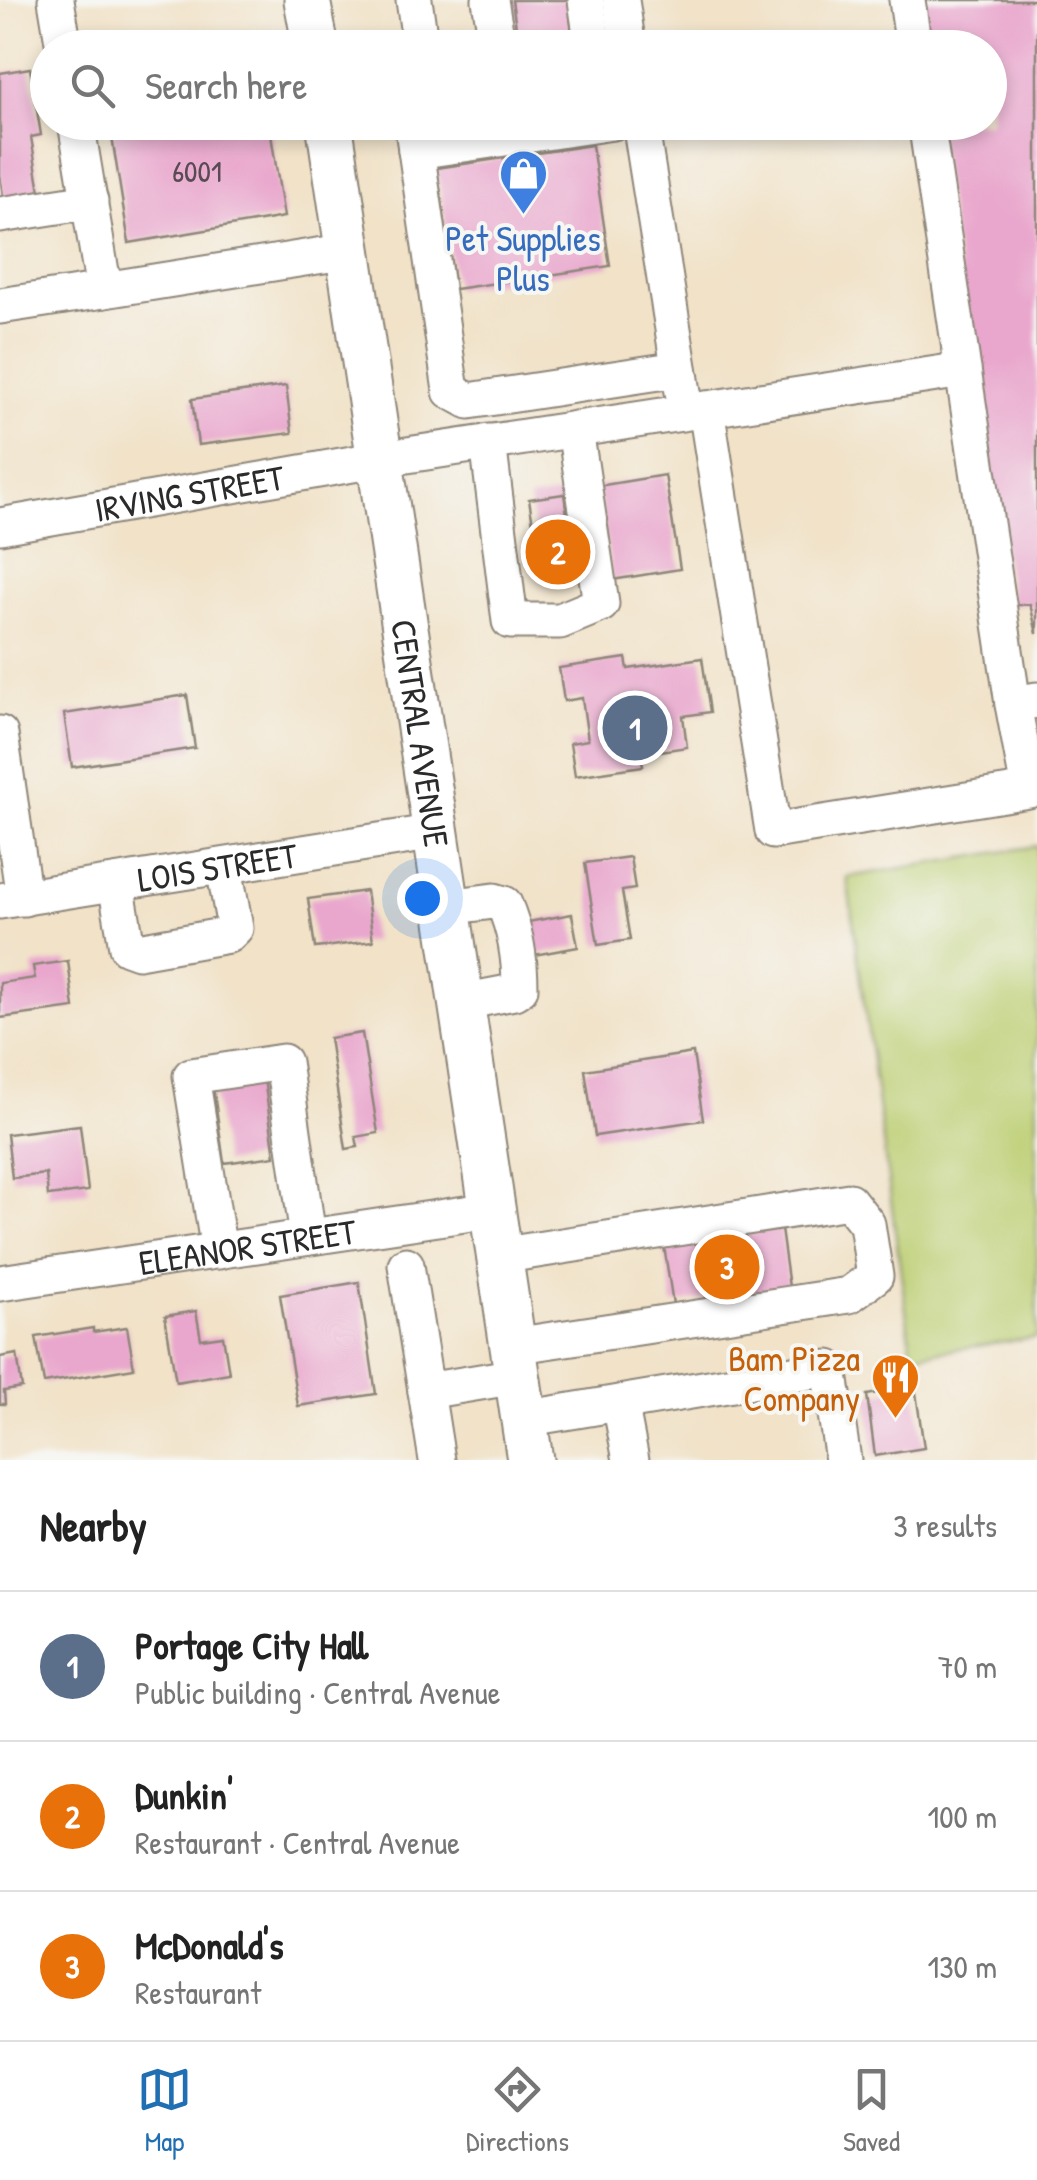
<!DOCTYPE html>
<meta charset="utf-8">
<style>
:root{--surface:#fff;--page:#f2f2f2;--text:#222;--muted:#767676;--line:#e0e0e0;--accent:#1f6fb2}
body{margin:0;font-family:"Patrick Hand",sans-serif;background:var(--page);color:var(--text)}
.you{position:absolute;left:422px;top:898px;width:35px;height:35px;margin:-25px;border:8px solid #fff;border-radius:50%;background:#1a73e8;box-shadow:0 0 0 15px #1a73e833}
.badge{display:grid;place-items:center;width:65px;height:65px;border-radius:50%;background:var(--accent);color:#fff;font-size:32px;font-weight:700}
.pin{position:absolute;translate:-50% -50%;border:5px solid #fff;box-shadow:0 2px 10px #0006}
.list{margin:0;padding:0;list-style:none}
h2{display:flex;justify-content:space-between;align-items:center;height:130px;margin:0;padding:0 40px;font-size:42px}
h2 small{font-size:32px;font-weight:400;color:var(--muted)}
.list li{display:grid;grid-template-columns:65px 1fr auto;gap:30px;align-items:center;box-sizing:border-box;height:150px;padding:0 40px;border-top:2px solid var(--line)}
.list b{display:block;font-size:38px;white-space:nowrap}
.list p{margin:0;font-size:32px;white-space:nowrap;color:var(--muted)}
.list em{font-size:32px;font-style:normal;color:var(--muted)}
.icon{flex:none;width:55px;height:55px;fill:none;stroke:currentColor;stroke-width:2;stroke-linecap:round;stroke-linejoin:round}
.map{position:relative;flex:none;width:1037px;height:1460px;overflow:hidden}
.search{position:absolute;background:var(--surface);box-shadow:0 5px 15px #0003;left:30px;right:30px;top:30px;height:110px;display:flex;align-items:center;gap:25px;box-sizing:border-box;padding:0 35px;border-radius:55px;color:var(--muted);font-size:38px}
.sheet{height:580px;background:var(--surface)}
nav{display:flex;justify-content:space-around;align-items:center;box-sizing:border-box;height:140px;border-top:2px solid var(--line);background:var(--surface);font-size:28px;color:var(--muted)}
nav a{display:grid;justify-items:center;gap:5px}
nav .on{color:var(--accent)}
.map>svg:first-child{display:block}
.green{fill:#bbce71;stroke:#737c4e;stroke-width:2.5}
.building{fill:#e9a7cd}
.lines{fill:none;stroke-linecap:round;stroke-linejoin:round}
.minor-casing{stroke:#8e867a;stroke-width:39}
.major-casing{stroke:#8e867a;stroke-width:49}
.minor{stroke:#fff;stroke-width:35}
.major{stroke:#fff;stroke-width:45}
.labels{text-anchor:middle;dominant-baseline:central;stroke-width:8;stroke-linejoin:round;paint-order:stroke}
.number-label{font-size:30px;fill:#5a4a54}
.shop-label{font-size:35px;fill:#366cbe;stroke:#f6f6f2}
.street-label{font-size:35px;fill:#2b2b2b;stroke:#f6f6f2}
.food-label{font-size:35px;fill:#c56008;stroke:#f6f6f2;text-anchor:end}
</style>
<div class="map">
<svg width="1037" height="1460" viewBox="0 0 1037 1460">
<rect width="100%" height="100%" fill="#f6f6f2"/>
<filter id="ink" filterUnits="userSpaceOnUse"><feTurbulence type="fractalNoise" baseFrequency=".01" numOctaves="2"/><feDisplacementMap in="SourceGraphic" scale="20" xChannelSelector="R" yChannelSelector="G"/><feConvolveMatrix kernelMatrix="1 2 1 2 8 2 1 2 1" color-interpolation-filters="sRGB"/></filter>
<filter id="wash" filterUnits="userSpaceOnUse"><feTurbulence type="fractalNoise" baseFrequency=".0048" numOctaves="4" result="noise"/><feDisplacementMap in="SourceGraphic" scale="40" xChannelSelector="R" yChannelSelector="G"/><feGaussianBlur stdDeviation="2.25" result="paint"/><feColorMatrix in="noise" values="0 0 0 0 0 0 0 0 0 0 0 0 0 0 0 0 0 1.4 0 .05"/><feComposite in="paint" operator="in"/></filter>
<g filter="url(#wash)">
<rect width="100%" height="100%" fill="#f1e2c8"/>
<path class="green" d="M 1037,846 L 1037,1338 L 912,1355 L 847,877 Z"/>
<g id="blocks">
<g class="building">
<path d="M 512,0 L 572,0 L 575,17 L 570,17 L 574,48 L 519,48 Z"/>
<path d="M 916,0 L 1037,0 L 1037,634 L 1030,604 L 1012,606 L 935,122 L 990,122 L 990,48 L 923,48 Z"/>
<path d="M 30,68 L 41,135 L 31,137 L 41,197 L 4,203 L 0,175 L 0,73 Z"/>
<path d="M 124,122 L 269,122 L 284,217 L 129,243 L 110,125 Z"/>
<path d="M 592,145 L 610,266 L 455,289 L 437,168 Z"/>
<path d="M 286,386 L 292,433 L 198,445 L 192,399 Z"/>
<path d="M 665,475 L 680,569 L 612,580 L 598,486 Z"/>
<path d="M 564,494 L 576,574 L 546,578 L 539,529 L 534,530 L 529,499 Z"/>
<path d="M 626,658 L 628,669 L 702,658 L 710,712 L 683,716 L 687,747 L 641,754 L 643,766 L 575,776 L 570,743 L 588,740 L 582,698 L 564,701 L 559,668 Z"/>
<path d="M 187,695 L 195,748 L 72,767 L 64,714 Z"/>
<path d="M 630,857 L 635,889 L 622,891 L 630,940 L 598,945 L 585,863 Z"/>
<path d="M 366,891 L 373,941 L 315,948 L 308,899 Z"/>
<path d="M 572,914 L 578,947 L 523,957 L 517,924 Z"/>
<path d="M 68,961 L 74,1008 L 0,1018 L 0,983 L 35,978 L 33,966 Z"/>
<path d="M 362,1033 L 378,1133 L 356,1137 L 358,1147 L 346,1149 L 329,1038 Z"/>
<path d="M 693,1053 L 703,1120 L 595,1136 L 585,1070 Z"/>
<path d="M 264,1079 L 275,1156 L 224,1163 L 213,1086 Z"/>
<path d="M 80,1125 L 88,1191 L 48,1196 L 46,1174 L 12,1178 L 7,1134 Z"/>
<path d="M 781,1229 L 789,1287 L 673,1304 L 664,1246 Z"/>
<path d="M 359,1282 L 376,1394 L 298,1406 L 280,1295 Z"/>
<path d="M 196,1311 L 201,1339 L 223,1336 L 229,1373 L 176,1382 L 165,1316 Z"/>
<path d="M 127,1327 L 134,1368 L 44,1383 L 36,1337 L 93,1328 L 93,1332 Z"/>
<path d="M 17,1354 L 22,1388 L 4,1391 L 5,1404 L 0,1404 L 0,1357 Z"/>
<path d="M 915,1386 L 924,1448 L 875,1456 L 867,1395 Z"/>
</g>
</g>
</g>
<g filter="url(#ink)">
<use href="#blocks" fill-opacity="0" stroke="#8e867a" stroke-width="2.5"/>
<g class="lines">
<defs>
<g id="minor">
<path d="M 56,0 L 64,48"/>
<path d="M 414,0 L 421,48"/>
<path d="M 490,0 L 498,48"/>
<path d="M 586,0 L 593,48"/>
<path d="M 621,0 L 628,48"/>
<path d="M 907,0 L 914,48"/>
<path d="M 76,122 L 104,290 L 349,251"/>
<path d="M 412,122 L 451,391 L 469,401 L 679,369"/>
<path d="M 640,122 L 683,392"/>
<path d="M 926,122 L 1013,704"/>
<path d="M 416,151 L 613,122"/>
<path d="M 0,215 L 90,201"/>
<path d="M 0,306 L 104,290"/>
<path d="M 706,409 L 773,831 L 1029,790 L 1013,704 L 1037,700"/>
<path d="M 488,442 L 510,621 L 560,621 L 601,604 L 575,429"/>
<path id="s1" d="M 0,526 L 381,459 L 963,370"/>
<path d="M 0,734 L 24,898"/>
<path d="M 116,883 L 127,947 L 138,951 L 228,935 L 235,928 L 224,867"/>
<path id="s2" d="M 0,901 L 436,832"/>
<path d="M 447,907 L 494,901 L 504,904 C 515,929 520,960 520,988 L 514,992 L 462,1002"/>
<path d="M 219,1251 L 191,1076 L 283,1062 L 308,1237"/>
<path d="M 499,1256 L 849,1201 L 867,1224 L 875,1276 L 849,1295 L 513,1346"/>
<path d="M 406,1265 L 437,1460"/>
<path id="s3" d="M 0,1283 L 492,1210"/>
<path d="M 426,1391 L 517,1376"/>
<path d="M 620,1403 L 631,1460"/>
<path d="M 523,1419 L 829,1368 L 843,1460"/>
</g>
<g id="major">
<path d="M 307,0 L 316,48"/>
<path id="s4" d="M 329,122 L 530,1460"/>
</g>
</defs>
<use href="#minor" class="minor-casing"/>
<use href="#major" class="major-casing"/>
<use href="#minor" class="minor"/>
<use href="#major" class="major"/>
</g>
</g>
<defs>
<symbol id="shop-pin" viewBox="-11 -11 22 30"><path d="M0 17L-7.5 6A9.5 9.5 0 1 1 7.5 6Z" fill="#3f7fe0" stroke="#f6f6f2"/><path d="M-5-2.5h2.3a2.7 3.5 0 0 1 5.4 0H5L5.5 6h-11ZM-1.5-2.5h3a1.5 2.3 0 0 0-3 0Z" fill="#fff"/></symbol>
<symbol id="restaurant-pin" viewBox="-11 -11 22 30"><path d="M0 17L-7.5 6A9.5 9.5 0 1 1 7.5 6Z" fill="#e8710a" stroke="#f6f6f2"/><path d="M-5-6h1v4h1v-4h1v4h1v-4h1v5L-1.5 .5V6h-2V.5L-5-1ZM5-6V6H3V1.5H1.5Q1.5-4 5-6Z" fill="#fff"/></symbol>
</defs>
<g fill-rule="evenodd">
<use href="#shop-pin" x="496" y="146" width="55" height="75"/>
<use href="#restaurant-pin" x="868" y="1350" width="55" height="75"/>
</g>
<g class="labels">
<g class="number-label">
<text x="197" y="171">6001</text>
</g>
<g class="shop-label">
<text x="523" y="238">Pet Supplies<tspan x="523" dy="40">Plus</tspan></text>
</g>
<g class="street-label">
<text stroke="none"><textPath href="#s1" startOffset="192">IRVING STREET</textPath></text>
<text stroke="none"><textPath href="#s4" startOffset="618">CENTRAL AVENUE</textPath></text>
<text stroke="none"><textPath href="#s2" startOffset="220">LOIS STREET</textPath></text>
<text stroke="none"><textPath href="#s3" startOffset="250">ELEANOR STREET</textPath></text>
</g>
<g class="food-label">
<text x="860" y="1358">Bam Pizza<tspan x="860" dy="40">Company</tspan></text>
</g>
</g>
</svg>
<div class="you"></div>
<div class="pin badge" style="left:635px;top:728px;background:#5c6f8a">1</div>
<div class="pin badge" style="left:558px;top:552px;background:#e8710a">2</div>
<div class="pin badge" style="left:727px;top:1267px;background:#e8710a">3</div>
<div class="search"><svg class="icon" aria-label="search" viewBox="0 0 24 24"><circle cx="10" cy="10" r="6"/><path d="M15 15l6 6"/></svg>Search here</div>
</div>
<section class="sheet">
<h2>Nearby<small>3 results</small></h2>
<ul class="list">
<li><span class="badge" style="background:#5c6f8a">1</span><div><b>Portage City Hall</b><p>Public building · Central Avenue</p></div><em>70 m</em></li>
<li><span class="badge" style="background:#e8710a">2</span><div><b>Dunkin'</b><p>Restaurant · Central Avenue</p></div><em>100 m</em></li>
<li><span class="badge" style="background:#e8710a">3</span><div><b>McDonald's</b><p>Restaurant</p></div><em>130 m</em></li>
</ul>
</section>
<nav>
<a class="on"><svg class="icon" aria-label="map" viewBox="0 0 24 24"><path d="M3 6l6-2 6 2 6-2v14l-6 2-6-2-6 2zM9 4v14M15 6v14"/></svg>Map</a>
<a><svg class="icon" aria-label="directions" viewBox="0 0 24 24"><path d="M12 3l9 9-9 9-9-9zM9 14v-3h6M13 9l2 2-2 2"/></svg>Directions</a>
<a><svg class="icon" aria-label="saved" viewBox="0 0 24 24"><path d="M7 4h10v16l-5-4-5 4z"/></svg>Saved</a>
</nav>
